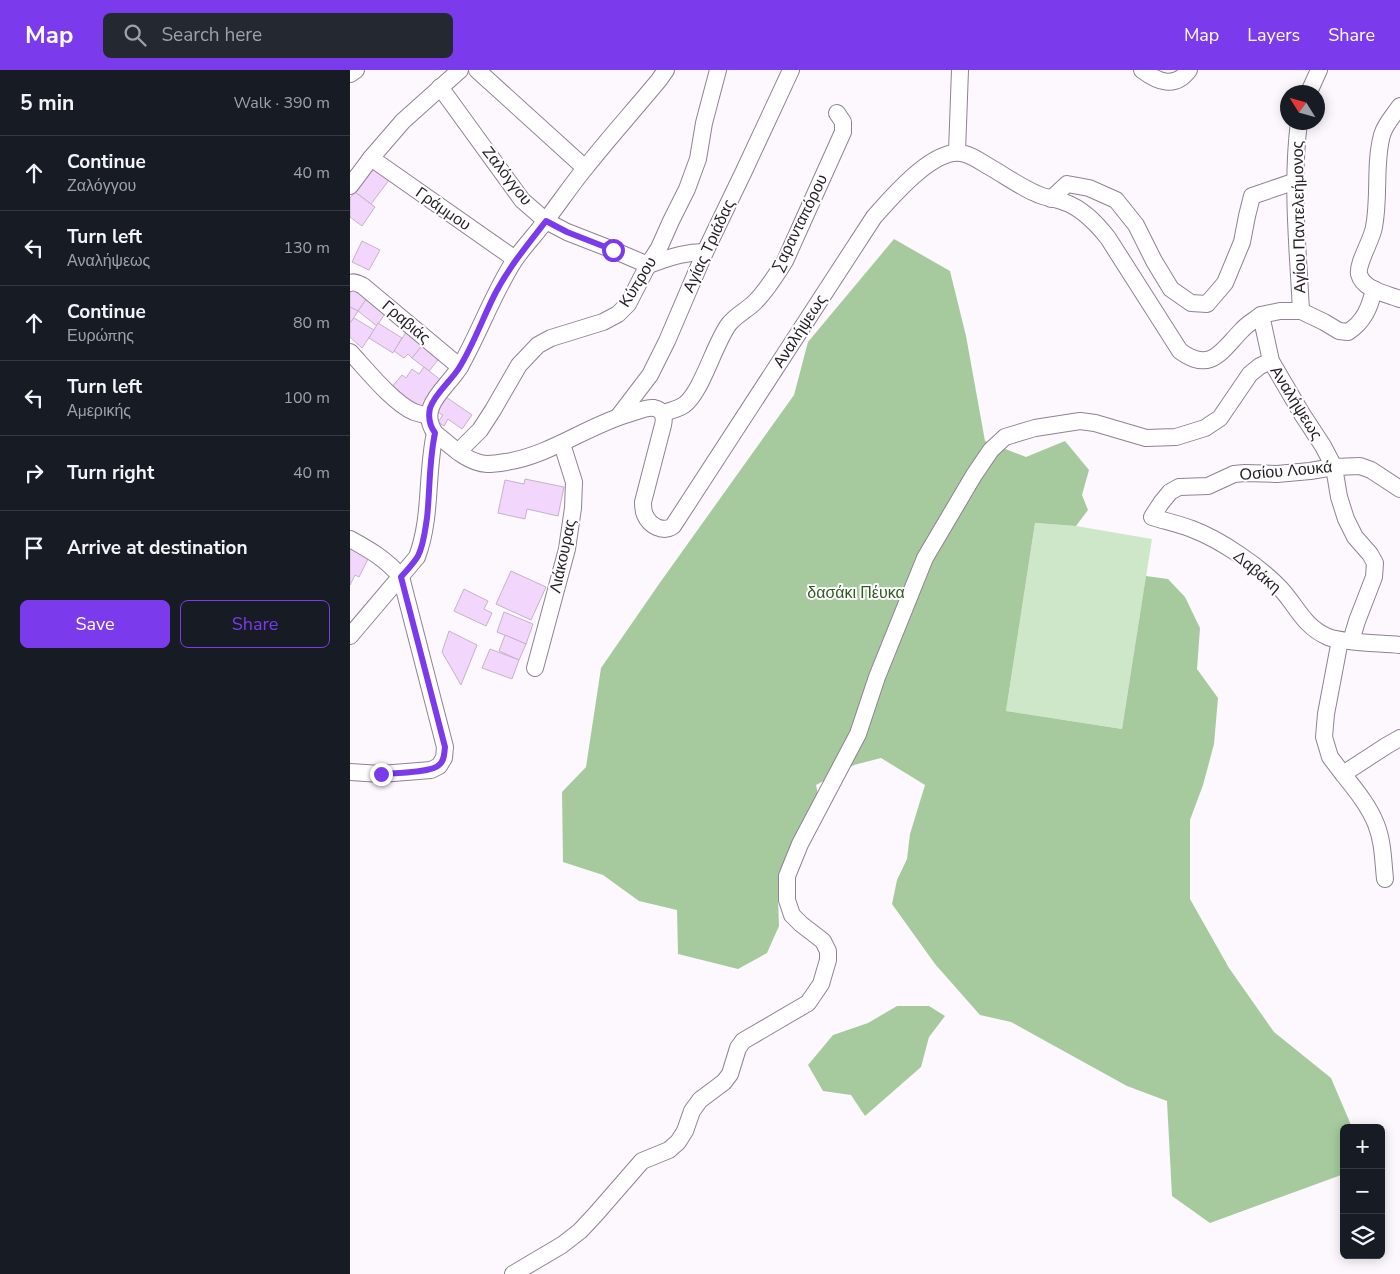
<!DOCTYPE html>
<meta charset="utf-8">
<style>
:root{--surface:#171b24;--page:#242831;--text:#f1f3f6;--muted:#9ea1a6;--line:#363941;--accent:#7c3aed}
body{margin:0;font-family:"Nunito Sans",sans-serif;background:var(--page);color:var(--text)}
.controls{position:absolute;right:15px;bottom:15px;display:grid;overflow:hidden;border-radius:8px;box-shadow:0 2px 12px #0003}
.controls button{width:45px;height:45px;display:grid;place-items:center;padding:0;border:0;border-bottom:1px solid var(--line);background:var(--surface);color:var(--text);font:25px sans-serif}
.compass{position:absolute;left:930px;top:15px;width:45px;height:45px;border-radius:50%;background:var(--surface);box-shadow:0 2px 12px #0003;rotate:307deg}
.stop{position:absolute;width:15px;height:15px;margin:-11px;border:4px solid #7c3aed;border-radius:50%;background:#fff}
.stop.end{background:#7c3aed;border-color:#fff;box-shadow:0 1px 5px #0008}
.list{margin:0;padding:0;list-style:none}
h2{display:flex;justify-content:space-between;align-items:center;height:65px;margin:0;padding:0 20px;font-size:21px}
h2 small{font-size:16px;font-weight:400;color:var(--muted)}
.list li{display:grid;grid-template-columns:32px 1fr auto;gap:15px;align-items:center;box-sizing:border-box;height:75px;padding:0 20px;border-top:1px solid var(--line)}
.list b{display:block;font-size:19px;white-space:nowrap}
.list p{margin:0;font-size:16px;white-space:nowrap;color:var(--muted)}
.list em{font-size:16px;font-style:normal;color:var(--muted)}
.actions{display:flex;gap:10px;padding:15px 20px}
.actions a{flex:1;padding:11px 0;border:1px solid var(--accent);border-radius:8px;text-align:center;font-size:18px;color:var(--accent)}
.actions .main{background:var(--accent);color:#fff}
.icon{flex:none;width:28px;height:28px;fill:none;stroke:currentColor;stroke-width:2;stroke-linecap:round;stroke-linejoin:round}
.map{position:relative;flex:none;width:1050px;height:1204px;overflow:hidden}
header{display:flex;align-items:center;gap:30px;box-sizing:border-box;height:70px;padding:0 25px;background:var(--accent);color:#fff}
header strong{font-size:24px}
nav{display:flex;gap:28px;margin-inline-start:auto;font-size:18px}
.search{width:350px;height:45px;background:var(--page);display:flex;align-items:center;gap:12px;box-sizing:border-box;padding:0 18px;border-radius:8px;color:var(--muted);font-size:19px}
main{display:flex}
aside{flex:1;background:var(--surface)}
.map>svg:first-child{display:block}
.green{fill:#cfe7c9}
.forest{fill:#a6ca9d}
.building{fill:#f3d6fb;stroke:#c4b3c8}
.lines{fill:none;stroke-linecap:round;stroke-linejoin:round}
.minor-casing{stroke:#908194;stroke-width:18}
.minor{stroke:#fff;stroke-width:16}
.route{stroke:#7c3aed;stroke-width:6}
.labels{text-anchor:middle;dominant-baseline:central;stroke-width:4;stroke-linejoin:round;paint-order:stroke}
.street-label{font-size:16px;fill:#241e25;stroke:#fff}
.park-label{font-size:16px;fill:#2e5c20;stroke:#fff}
</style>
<header>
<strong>Map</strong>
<div class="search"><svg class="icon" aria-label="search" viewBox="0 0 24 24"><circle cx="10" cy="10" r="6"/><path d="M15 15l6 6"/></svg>Search here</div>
<nav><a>Map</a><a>Layers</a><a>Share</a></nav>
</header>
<main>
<aside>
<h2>5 min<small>Walk · 390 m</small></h2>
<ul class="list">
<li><svg class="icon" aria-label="ahead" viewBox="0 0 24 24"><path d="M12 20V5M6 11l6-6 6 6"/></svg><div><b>Continue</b><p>Ζαλόγγου</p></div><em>40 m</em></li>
<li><svg class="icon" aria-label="left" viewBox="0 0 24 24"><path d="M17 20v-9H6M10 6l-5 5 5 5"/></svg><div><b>Turn left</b><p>Αναλήψεως</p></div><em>130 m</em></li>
<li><svg class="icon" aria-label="ahead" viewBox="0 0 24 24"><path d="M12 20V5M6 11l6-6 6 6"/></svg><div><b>Continue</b><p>Ευρώπης</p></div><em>80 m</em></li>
<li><svg class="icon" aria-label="left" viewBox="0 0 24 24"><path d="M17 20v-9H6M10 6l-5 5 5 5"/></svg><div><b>Turn left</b><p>Αμερικής</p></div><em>100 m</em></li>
<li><svg class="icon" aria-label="right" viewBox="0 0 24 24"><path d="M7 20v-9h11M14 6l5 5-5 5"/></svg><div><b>Turn right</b></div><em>40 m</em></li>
<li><svg class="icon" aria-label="arrive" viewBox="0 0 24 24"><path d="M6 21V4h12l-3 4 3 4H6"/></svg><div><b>Arrive at destination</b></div></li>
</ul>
<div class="actions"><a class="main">Save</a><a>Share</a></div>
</aside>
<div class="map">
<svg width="1050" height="1204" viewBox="0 0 1050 1204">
<rect width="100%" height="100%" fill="#fcf8fd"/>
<path class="green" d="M 685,453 L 726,456 L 802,469 L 772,659 L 656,641 Z"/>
<g class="forest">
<path d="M 544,169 L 600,201 L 616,266 L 635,371 L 676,387 L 715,371 L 739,400 L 732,425 L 738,440 L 726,456 L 685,453 L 656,641 L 772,659 L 796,506 L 818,509 L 835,527 L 850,558 L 847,599 L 868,628 L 864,674 L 853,715 L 840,750 L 840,829 L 879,898 L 924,962 L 981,1008 L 1001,1055 L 1001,1058 L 994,1058 L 994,1104 L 860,1153 L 822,1126 L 817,1031 L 777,1016 L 661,952 L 630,945 L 585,894 L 542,834 L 547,810 L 557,789 L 560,764 L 575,715 L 531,688 L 504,695 L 466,715 L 472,743 L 456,780 L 428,828 L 429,856 L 417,883 L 388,899 L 328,884 L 327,840 L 289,831 L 253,805 L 213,792 L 212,722 L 236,697 L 251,598 L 309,514 L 444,325 L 458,272 Z"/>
<path d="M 547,936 L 579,936 L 595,946 L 579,967 L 571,997 L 515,1046 L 501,1025 L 473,1021 L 458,995 L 483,965 L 518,953 Z"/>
</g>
<g class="building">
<path d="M 22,98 L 39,110 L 21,134 L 5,122 Z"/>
<path d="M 5,122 L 25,137 L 12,156 L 0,147 L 0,128 Z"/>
<path d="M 12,171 L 30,180 L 19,200 L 2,192 Z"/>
<path d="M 2,219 L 17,228 L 8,241 L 0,237 L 0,222 Z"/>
<path d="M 17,228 L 36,242 L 27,256 L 8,241 Z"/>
<path d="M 0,237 L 8,241 L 1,252 L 0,252 Z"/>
<path d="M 4,248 L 24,260 L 12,278 L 0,267 L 0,253 Z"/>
<path d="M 28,253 L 52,268 L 43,283 L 19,268 Z"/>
<path d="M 58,259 L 75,272 L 62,288 L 58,284 L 54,288 L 44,281 Z"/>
<path d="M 75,272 L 92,285 L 79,301 L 62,288 Z"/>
<path d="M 74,297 L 92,311 L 68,341 L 40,319 L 52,305 L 56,308 L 62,299 L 69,304 Z"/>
<path d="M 96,327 L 122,345 L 112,359 L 98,349 L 94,356 L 88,352 L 93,345 L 86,341 Z"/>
<path d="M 175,409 L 214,417 L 208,446 L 177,439 L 175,449 L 148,443 L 155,410 L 174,414 Z"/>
<path d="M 0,477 L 19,487 L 9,507 L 5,505 L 0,515 Z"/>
<path d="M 161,501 L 196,517 L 181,550 L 146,534 Z"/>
<path d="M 114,519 L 138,531 L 134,539 L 142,543 L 136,556 L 104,541 Z"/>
<path d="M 154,542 L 183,554 L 176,574 L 147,562 Z"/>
<path d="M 99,561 L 127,575 L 111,615 L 92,582 Z"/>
<path d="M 155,565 L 176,574 L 169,590 L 149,581 Z"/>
<path d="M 140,579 L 169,590 L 162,609 L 132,598 Z"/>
</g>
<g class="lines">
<defs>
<g id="minor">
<path d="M 127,0 L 235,98"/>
<path d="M 316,0 L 309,10 C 285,39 259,68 236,97 C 222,114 210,132 197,149 C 187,163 174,176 164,191 C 143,224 130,261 111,295 C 99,317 66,336 85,363 C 100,375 117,393 137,394 C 144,394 150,393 156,392 C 201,385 238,355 281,343 C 288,341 297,337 304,338 C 313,340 315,347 313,355 L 293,432 C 293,436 293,441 295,445 C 300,456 313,463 323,456 L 524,147 C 541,128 586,74 615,84 C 623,86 631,92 638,96 C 654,105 669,116 685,123 C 694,128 705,128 714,132 C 732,138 746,153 758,168 L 830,281 C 861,304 872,280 892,260 C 897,254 905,250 911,245 L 921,291 L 952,344 L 973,376 L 984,397 L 989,427 L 996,449 L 1005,467 L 1020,484 L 1025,493 L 1024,507 L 1007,551 L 1001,571"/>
<path d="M 792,0 C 808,12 825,19 839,0"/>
<path d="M 0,4 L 6,0"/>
<path d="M 90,17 L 172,130 L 196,151 L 217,162 L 263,180 L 298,195 C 319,188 333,182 355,182"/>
<path d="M 959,22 L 969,0"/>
<path d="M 1050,36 C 1044,45 1035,54 1032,65 C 1024,95 1030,126 1024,157 C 1022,170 1007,193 1009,204 C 1013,220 1037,224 1050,229"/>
<path d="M 949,52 C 941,115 948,179 951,241"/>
<path d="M 607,82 L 610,0"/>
<path d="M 21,88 L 165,189"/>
<path d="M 0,116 L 21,88 L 53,51 L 110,0"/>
<path d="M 701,129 L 717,114 L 739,118 L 766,130 L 786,155 L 804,191 L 821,219 L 841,233 L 857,234 L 875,213 L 892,172 L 897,146 L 902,126 L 946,111"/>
<path d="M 0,213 C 5,211 9,214 13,216 L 110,297"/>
<path d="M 911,245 L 930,241 L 951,241 L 974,252 L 989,261 L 998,262 C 1014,252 1020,237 1024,219"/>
<path d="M 0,282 C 16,299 43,333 64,342 C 69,344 74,345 79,345"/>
<path d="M 313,343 C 320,341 328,339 334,335 C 352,322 364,274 379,254 C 386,245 397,240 405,232 C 417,220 426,205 435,191 L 493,62 L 493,52 L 487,43"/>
<path d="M 268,347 L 300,305 L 317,271 L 355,182 L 394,101 L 441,0"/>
<path d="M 108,382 L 130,360 L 143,340 L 169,295 L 188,275 L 201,268 L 253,252 L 268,244 L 278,234 L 298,195 L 309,178 L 321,151 L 337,119 L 348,89 L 354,53 L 368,0"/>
<path d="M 1050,419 L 1021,400 L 1010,396 L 984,397 L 960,401 L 927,404 L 895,403 L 884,404 L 858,416 L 829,417 L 820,422 L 811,433 L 802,447 C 815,451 829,454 842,459 C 871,470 909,496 930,518 C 947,536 953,556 978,567 C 994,573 1031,573 1050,575"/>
<path d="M 0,469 C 20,480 36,489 51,507 L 95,677 L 94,688 L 89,696 L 81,700 L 31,704 L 0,702"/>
<path d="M 0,566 L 67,487 C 82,447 76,404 85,363"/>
<path d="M 990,570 L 976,644 L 974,667 L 980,687 L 993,704 L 1036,676 L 1050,668"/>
<path d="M 185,598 L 217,479 L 223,438 L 224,412 L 212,374"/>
<path d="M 993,704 C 1005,719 1019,736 1026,754 C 1033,771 1033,790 1035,809"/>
<path d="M 163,1204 L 212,1175 L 230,1161 L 245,1145 L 292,1091 L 319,1080 L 328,1072 L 335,1061 L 342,1041 L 350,1030 L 374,1012 L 380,1004 L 388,978 L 393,971 L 458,933 L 471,914 L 478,890 L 478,881 L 473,871 L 451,854 L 442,845 L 437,830 L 437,806 L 450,774 L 508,664 L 527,607 L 575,488 L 624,405 L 641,380 L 655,367 L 685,358 L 730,351 L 745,353 L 796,368 L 826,367 L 855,358 L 870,348 L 900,304 L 910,296 L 921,291"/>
</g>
</defs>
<use href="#minor" class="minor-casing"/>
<use href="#minor" class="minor"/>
</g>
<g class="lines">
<path class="route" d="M 31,704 C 43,703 82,703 89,695 C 95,690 94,683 95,677 L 51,507 C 57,500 64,493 68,486 C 74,474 75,460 77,448 C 80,420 79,391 85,363 C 80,356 78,347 80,338 C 85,323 101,311 109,298 C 124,274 133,247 146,222 C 160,196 178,174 196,151 L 217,162 L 263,180"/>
</g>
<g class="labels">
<g class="street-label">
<text transform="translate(157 106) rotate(52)">Ζαλόγγου</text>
<text transform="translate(93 139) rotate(35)">Γράμμου</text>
<text transform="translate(949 147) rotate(-91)">Αγίου Παντελεήμονος</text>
<text transform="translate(450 153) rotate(-64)">Σαρανταπόρου</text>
<text transform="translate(359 176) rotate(-65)">Αγίας Τριάδας</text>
<text transform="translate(288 212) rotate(-58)">Κύπρου</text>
<text transform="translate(56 252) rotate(40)">Γραβιάς</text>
<text transform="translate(450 261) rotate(-57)">Αναλήψεως</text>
<text transform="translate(946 333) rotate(58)">Αναλήψεως</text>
<text transform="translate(936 401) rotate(-5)">Οσίου Λουκά</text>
<text transform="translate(213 486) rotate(-78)">Λιάκουρας</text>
<text transform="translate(907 502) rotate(40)">Δαβάκη</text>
</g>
<g class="park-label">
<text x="506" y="523">δασάκι Πέυκα</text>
</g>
</g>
</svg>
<div class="controls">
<button>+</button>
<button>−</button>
<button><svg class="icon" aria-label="layers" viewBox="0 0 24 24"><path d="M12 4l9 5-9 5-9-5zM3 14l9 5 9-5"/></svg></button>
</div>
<svg class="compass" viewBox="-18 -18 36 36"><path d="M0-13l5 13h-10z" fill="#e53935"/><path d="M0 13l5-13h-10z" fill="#9ea1a6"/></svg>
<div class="stop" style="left:263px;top:180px"></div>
<div class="stop end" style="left:31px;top:704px"></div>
</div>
</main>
